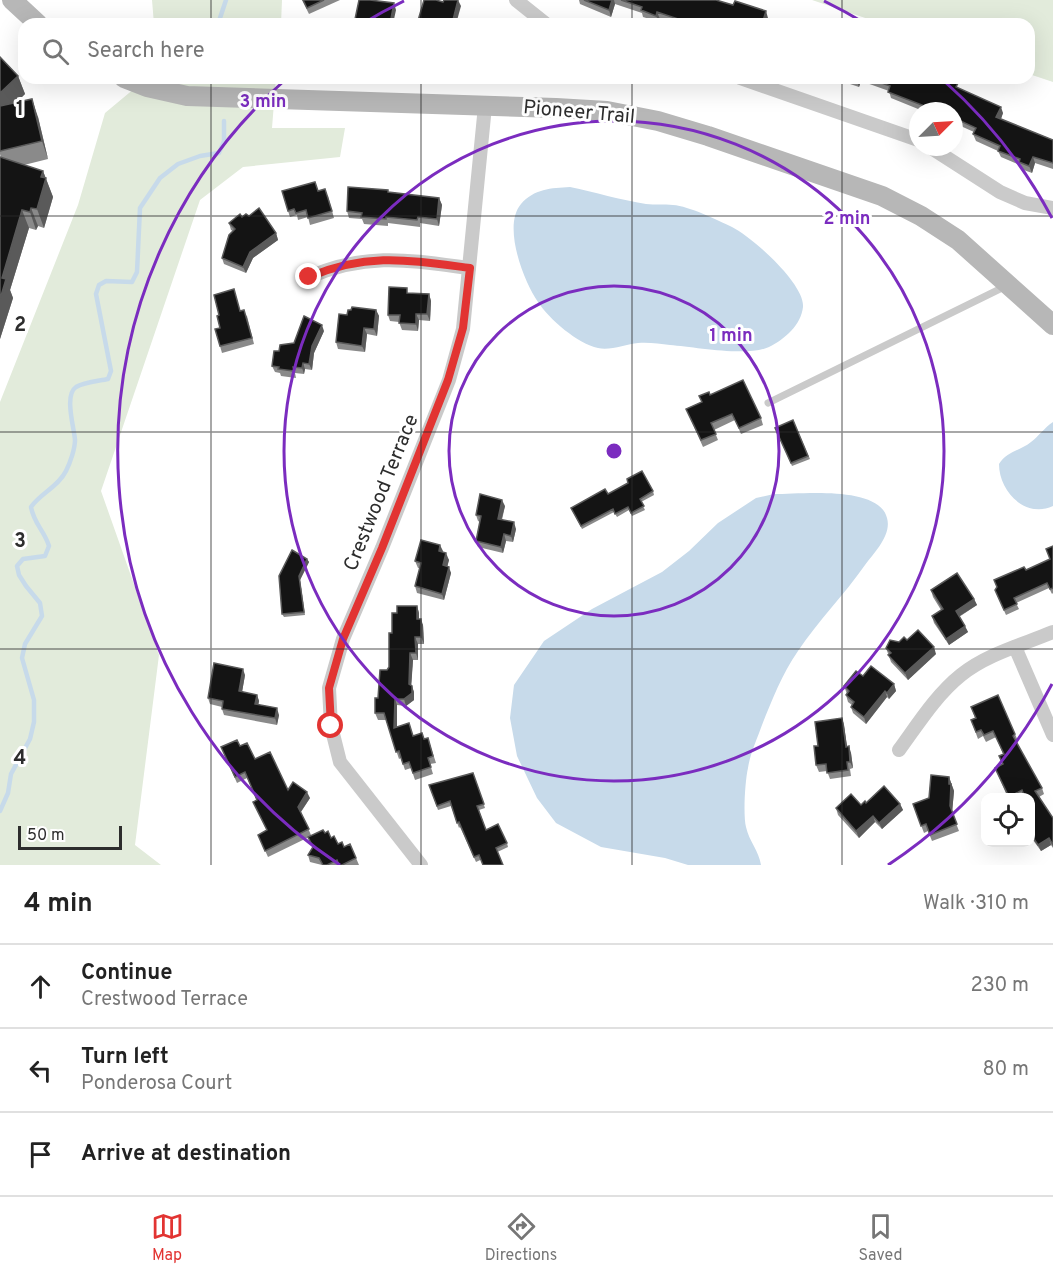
<!DOCTYPE html>
<meta charset="utf-8">
<style>
:root{--surface:#fff;--page:#f6f6f6;--text:#222;--muted:#767676;--line:#e0e0e0;--accent:#e23432}
body{margin:0;font-family:Overpass,sans-serif;background:var(--page);color:var(--text)}
.controls{position:absolute;right:18px;bottom:18px;display:grid;overflow:hidden;border-radius:12px;box-shadow:0 6px 24px #0002}
.controls button{width:54px;height:54px;display:grid;place-items:center;padding:0;border:0;border-bottom:2px solid var(--line);background:var(--surface);color:var(--text);font:30px sans-serif}
.compass{position:absolute;left:909px;top:102px;width:54px;height:54px;border-radius:50%;background:var(--surface);box-shadow:0 6px 24px #0002;rotate:66deg}
.scale{position:absolute;left:18px;bottom:15px;width:104px;box-sizing:border-box;padding-left:6px;border:3px solid #2d2d2d;border-top:0;font-size:16px;line-height:21px;white-space:nowrap;color:#2d2d2d;-webkit-text-stroke:4px #fff;paint-order:stroke}
.stop{position:absolute;width:18px;height:18px;margin:-14px;border:4px solid #e23432;border-radius:50%;background:#fff}
.stop.end{background:#e23432;border-color:#fff;box-shadow:0 2px 6px #0008}
.list{margin:0;padding:0;list-style:none}
h2{display:flex;justify-content:space-between;align-items:center;height:78px;margin:0;padding:0 24px;font-size:26px}
h2 small{font-size:20px;font-weight:400;color:var(--muted)}
.list li{display:grid;grid-template-columns:39px 1fr auto;gap:18px;align-items:center;box-sizing:border-box;height:84px;padding:0 24px;border-top:2px solid var(--line)}
.list b{display:block;font-size:22px;white-space:nowrap}
.list p{margin:0;font-size:20px;white-space:nowrap;color:var(--muted)}
.list em{font-size:20px;font-style:normal;color:var(--muted)}
.icon{flex:none;width:33px;height:33px;fill:none;stroke:currentColor;stroke-width:2;stroke-linecap:round;stroke-linejoin:round}
.map{position:relative;flex:none;width:1053px;height:865px;overflow:hidden}
.search{position:absolute;background:var(--surface);box-shadow:0 6px 24px #0002;left:18px;right:18px;top:18px;height:66px;display:flex;align-items:center;gap:15px;box-sizing:border-box;padding:0 21px;border-radius:18px;color:var(--muted);font-size:22px}
.sheet{height:330px;background:var(--surface)}
nav{display:flex;justify-content:space-around;align-items:center;box-sizing:border-box;height:84px;border-top:2px solid var(--line);background:var(--surface);font-size:16px;color:var(--muted)}
nav a{display:grid;justify-items:center;gap:3px}
nav .on{color:var(--accent)}
.map>svg:first-child{display:block}
.green{fill:#e2ebdb}
.water{fill:#c7daea}
.lines{fill:none;stroke-linecap:round;stroke-linejoin:round}
.stream{stroke:#c7daea;stroke-width:4.5}
.service{stroke:#cacaca;stroke-width:7}
.minor{stroke:#cacaca;stroke-width:14}
.secondary{stroke:#b7b7b7;stroke-width:20}
.wall{fill:#8a8a8a}
.shaded-wall{fill:#5a5a5a}
.building{fill:#141414;stroke:#5a5a5a;stroke-width:1.5}
.route{stroke:#e23432;stroke-width:8}
.grid{fill:none;stroke:#2d2d2d;stroke-width:1.5;stroke-opacity:0.55}
.ring{fill:none;stroke:#7b2cbf;stroke-width:3}
.labels{text-anchor:middle;dominant-baseline:central;stroke-width:6;stroke-linejoin:round;paint-order:stroke}
.street-label{font-size:20px;fill:#2d2d2d;stroke:#fff}
.grid-label{font-size:20px;text-anchor:middle;font-weight:bold;fill:#2d2d2d;stroke:#fff;stroke-width:6;stroke-linejoin:round;paint-order:stroke}
.centre{fill:#7b2cbf;stroke:#fff;stroke-width:3}
.ring-label{font-size:18px;text-anchor:middle;font-weight:bold;fill:#7b2cbf;stroke:#fff;stroke-width:6;stroke-linejoin:round;paint-order:stroke}
</style>
<div class="map">
<svg width="1053" height="865" viewBox="0 0 1053 865">
<rect width="100%" height="100%" fill="#fff"/>
<g class="green">
<path d="M 152,0 L 282,0 L 281,24 L 154,24 Z"/>
<path d="M 812,0 L 1053,0 L 1053,82 L 1029,74 L 1029,24 L 883,24 Z"/>
<path d="M 140,78 L 276,78 L 272,128 L 345,128 L 340,157 L 243,167 L 200,200 L 101,491 L 159,655 L 135,845 L 161,865 L 0,865 L 0,402 L 78,205 L 105,113 L 135,88 Z"/>
</g>
<g class="water">
<path d="M 570,187 C 595,192 620,200 646,204 C 655,205 664,204 673,205 C 689,206 717,220 732,227 C 752,237 805,284 803,307 C 801,325 785,339 769,347 C 748,357 695,347 670,345 C 660,344 649,342 638,343 C 626,344 610,351 598,348 C 578,344 549,319 538,302 C 524,282 502,226 521,204 C 534,189 551,188 570,187 Z"/>
<path d="M 1053,422 L 1053,506 C 1025,519 999,491 999,464 C 1007,451 1020,451 1031,442 C 1039,436 1044,428 1053,422 Z"/>
<path d="M 774,494 C 801,494 879,485 887,518 C 892,535 874,553 865,565 C 844,595 818,621 798,651 C 782,674 772,700 762,725 C 757,739 750,754 748,768 C 745,781 743,815 746,827 C 749,841 759,851 761,865 L 688,865 L 665,858 L 601,847 L 556,823 L 537,798 L 517,756 L 510,718 L 514,685 L 544,641 L 592,609 L 662,572 L 689,551 L 718,523 L 756,498 Z"/>
</g>
<g class="lines">
<g class="stream">
<path d="M 218,24 L 226,0"/>
<path d="M 0,811 L 8,793 L 11,774 L 30,739 L 34,722 L 34,700 L 22,658 L 25,644 L 42,616 L 40,603 L 26,586 L 19,575 L 17,566 L 23,559 L 45,556 L 49,546 C 44,530 34,524 31,507 C 41,493 58,487 66,471 C 70,463 75,449 75,440 C 74,427 64,395 76,387 C 84,382 99,381 108,379 L 111,371 L 96,294 L 99,285 L 106,281 L 132,282 L 137,272 L 140,208 L 160,178 L 178,164 L 200,156 L 219,153 L 224,141 L 224,121"/>
</g>
<path class="service" d="M 768,403 L 1006,286"/>
<g class="minor">
<path d="M 516,0 L 546,24"/>
<path d="M 740,78 L 918,140"/>
<path d="M 930,147 L 1000,192 L 1025,203 L 1053,208"/>
<path d="M 309,277 C 367,252 409,260 469,268"/>
<path d="M 1015,647 L 1053,735"/>
<path d="M 899,750 C 918,724 936,695 961,675 C 987,654 1022,645 1053,632"/>
<path d="M 421,865 L 340,762 L 331,726 L 329,688 L 343,639 L 382,548 L 449,380 L 463,329 L 485,106"/>
</g>
<g class="secondary">
<path d="M 12,0 L 38,24"/>
<path d="M 124,78 L 147,87 L 187,96 L 556,108 L 607,111 L 658,121 L 708,136 L 882,196 L 921,216 L 958,240 L 1053,325"/>
</g>
</g>
<g class="wall">
<path d="M 302,0 L 340,0 L 309,14 Z"/>
<path d="M 579,0 L 716,0 L 768,18 L 766,24 L 675,24 L 660,19 L 659,22 L 643,17 L 642,13 L 615,4 L 611,17 L 580,4 Z"/>
<path d="M 0,57 L 18,76 L 25,94 L 17,102 L 38,117 L 48,159 L 24,165 L 43,171 L 53,197 L 44,228 L 38,226 L 36,230 L 29,228 L 10,290 L 13,298 L 0,339 L 1,158 L 0,154 Z"/>
<path d="M 843,78 L 947,78 L 960,89 L 1003,113 L 1001,119 L 1053,140 L 1053,169 L 1035,163 L 1032,173 L 1021,169 L 1020,165 L 1001,157 L 998,151 L 976,141 L 973,134 L 974,132 L 954,123 L 954,111 L 923,111 L 891,98 L 889,91 L 861,81 L 859,87 L 844,82 Z"/>
<path d="M 318,191 L 328,196 L 334,218 L 310,225 L 308,217 L 298,220 L 297,215 L 290,217 L 288,211 Z"/>
<path d="M 389,192 L 439,198 L 442,205 L 439,226 L 420,223 L 420,227 L 388,223 L 388,226 L 364,224 L 362,219 L 349,218 L 347,211 Z"/>
<path d="M 242,217 L 276,233 L 278,240 L 253,258 L 246,273 L 224,264 L 222,258 L 233,231 L 231,230 L 229,223 Z"/>
<path d="M 234,289 L 240,311 L 247,316 L 254,344 L 222,353 L 220,346 L 219,315 Z"/>
<path d="M 409,293 L 429,294 L 431,301 L 430,321 L 419,320 L 418,331 L 402,330 L 399,322 L 390,321 L 388,315 Z"/>
<path d="M 376,310 L 379,316 L 377,336 L 367,334 L 365,352 L 338,349 L 336,342 L 347,315 Z"/>
<path d="M 324,331 L 314,353 L 312,370 L 305,369 L 304,374 L 295,373 L 296,378 L 281,376 L 280,373 L 275,372 L 272,366 L 279,351 L 294,343 Z"/>
<path d="M 710,395 L 761,418 L 763,425 L 741,434 L 735,420 L 714,430 L 718,440 L 703,447 L 686,409 L 701,402 Z"/>
<path d="M 793,420 L 810,459 L 792,466 L 775,428 Z"/>
<path d="M 653,491 L 654,495 L 641,502 L 645,510 L 632,516 L 629,510 L 617,517 L 614,512 L 582,529 L 571,508 L 608,494 Z"/>
<path d="M 505,506 L 502,520 L 516,529 L 513,542 L 506,541 L 503,553 L 478,547 L 476,541 L 480,522 L 478,521 L 476,515 Z"/>
<path d="M 1053,546 L 1053,593 L 1052,594 L 1049,588 L 1016,603 L 1019,609 L 1006,615 L 997,595 L 1050,559 Z"/>
<path d="M 443,551 L 442,552 L 449,560 L 447,566 L 451,573 L 444,600 L 417,593 L 415,586 L 420,568 L 418,568 L 415,561 Z"/>
<path d="M 307,559 L 309,562 L 300,580 L 305,615 L 284,617 L 282,614 Z"/>
<path d="M 931,590 L 974,599 L 977,605 L 959,617 L 968,632 L 949,645 L 934,623 L 932,616 L 941,610 L 933,597 Z"/>
<path d="M 417,606 L 419,613 L 419,619 L 423,625 L 424,644 L 418,644 L 418,660 L 413,660 L 411,685 L 414,692 L 414,700 L 406,706 L 397,705 L 397,727 L 414,736 L 424,739 L 428,738 L 436,763 L 430,764 L 433,774 L 415,780 L 411,768 L 405,770 L 401,758 L 399,759 L 386,720 L 378,720 L 375,713 L 378,698 L 389,667 L 392,633 L 397,613 Z"/>
<path d="M 907,640 L 936,654 L 908,680 L 891,662 L 886,648 L 899,642 Z"/>
<path d="M 245,675 L 242,692 L 257,695 L 259,701 L 258,705 L 279,715 L 277,725 L 224,715 L 222,709 L 222,707 L 210,704 L 208,698 Z"/>
<path d="M 863,676 L 894,684 L 896,691 L 889,699 L 887,697 L 866,724 L 853,713 L 851,707 L 852,705 L 848,702 L 846,695 L 847,694 L 844,686 Z"/>
<path d="M 971,707 L 1015,734 L 1018,741 L 1016,742 L 1042,788 L 1044,794 L 1039,797 L 1053,818 L 1053,848 L 1051,845 L 1041,851 L 1030,836 L 1030,814 L 1032,813 L 1030,810 L 1030,798 L 1008,798 L 995,768 L 1002,764 L 999,756 L 1003,754 L 996,737 L 986,742 L 983,736 L 978,739 L 971,720 L 975,718 Z"/>
<path d="M 842,718 L 844,725 L 847,747 L 851,753 L 853,768 L 850,769 L 851,776 L 830,779 L 827,771 L 819,772 L 816,765 L 818,746 Z"/>
<path d="M 240,746 L 288,790 L 310,798 L 301,812 L 311,835 L 325,833 L 331,838 L 338,844 L 344,847 L 356,858 L 359,865 L 322,865 L 310,862 L 308,855 L 313,847 L 309,837 L 268,857 L 258,835 L 267,831 L 253,802 L 257,800 L 247,778 L 237,783 L 221,747 Z"/>
<path d="M 473,773 L 485,808 L 479,810 L 486,830 L 507,843 L 508,847 L 476,862 L 460,827 L 459,828 L 451,806 L 438,810 L 429,785 Z"/>
<path d="M 949,777 L 954,791 L 952,813 L 959,831 L 932,841 L 928,831 L 924,833 L 913,804 L 929,798 Z"/>
<path d="M 866,803 L 900,804 L 903,810 L 882,829 L 875,822 L 859,838 L 838,815 L 836,808 L 861,805 Z"/>
</g>
<g class="shaded-wall">
<path d="M 458,0 L 461,6 L 456,24 L 452,24 Z"/>
<path d="M 612,0 L 614,0 L 615,4 L 611,17 L 609,10 Z"/>
<path d="M 394,3 L 396,10 L 393,24 L 390,24 Z"/>
<path d="M 766,11 L 768,18 L 766,24 L 762,24 Z"/>
<path d="M 657,12 L 660,19 L 659,22 L 656,16 Z"/>
<path d="M 18,76 L 25,94 L 0,118 L 0,93 Z"/>
<path d="M 858,78 L 860,78 L 861,81 L 859,87 L 857,81 Z"/>
<path d="M 32,99 L 38,117 L 48,159 L 42,141 Z"/>
<path d="M 1001,107 L 1003,113 L 999,124 L 996,117 Z"/>
<path d="M 1033,157 L 1035,163 L 1032,173 L 1029,166 Z"/>
<path d="M 43,171 L 53,197 L 44,228 L 37,209 L 41,177 Z"/>
<path d="M 439,198 L 442,205 L 439,226 L 437,219 Z"/>
<path d="M 31,208 L 38,226 L 36,230 L 30,212 Z"/>
<path d="M 22,210 L 29,228 L 10,290 L 13,298 L 0,339 L 0,299 L 2,278 Z"/>
<path d="M 276,233 L 278,240 L 253,258 L 246,273 L 243,267 L 250,252 Z"/>
<path d="M 429,294 L 431,301 L 430,321 L 427,314 Z"/>
<path d="M 376,310 L 379,316 L 377,336 L 374,329 Z"/>
<path d="M 416,314 L 419,320 L 418,331 L 416,324 Z"/>
<path d="M 322,325 L 324,331 L 314,353 L 312,370 L 309,364 L 312,346 Z"/>
<path d="M 364,328 L 367,334 L 365,352 L 362,346 Z"/>
<path d="M 303,363 L 305,369 L 304,374 L 302,368 Z"/>
<path d="M 502,500 L 505,506 L 500,525 L 498,519 Z"/>
<path d="M 514,522 L 516,529 L 513,542 L 511,536 Z"/>
<path d="M 504,534 L 506,541 L 503,553 L 501,547 Z"/>
<path d="M 440,545 L 443,551 L 441,558 L 439,551 Z"/>
<path d="M 446,553 L 449,560 L 446,572 L 443,565 Z"/>
<path d="M 307,559 L 309,562 L 300,580 L 305,615 L 299,576 Z"/>
<path d="M 449,567 L 451,573 L 444,600 L 442,594 Z"/>
<path d="M 974,599 L 977,605 L 958,617 L 956,611 Z"/>
<path d="M 417,606 L 419,613 L 419,625 L 417,619 Z"/>
<path d="M 421,619 L 423,625 L 424,644 L 421,637 Z"/>
<path d="M 965,626 L 968,632 L 949,645 L 946,639 Z"/>
<path d="M 415,637 L 418,644 L 418,660 L 416,653 Z"/>
<path d="M 934,647 L 936,654 L 908,680 L 905,673 Z"/>
<path d="M 410,653 L 413,660 L 411,690 L 409,684 Z"/>
<path d="M 243,669 L 245,675 L 241,698 L 239,691 Z"/>
<path d="M 894,684 L 896,691 L 889,699 L 887,693 Z"/>
<path d="M 412,686 L 414,692 L 414,700 L 406,706 L 404,699 Z"/>
<path d="M 885,691 L 887,697 L 866,724 L 864,717 Z"/>
<path d="M 257,695 L 259,701 L 257,711 L 255,704 Z"/>
<path d="M 395,699 L 397,705 L 397,735 L 394,728 Z"/>
<path d="M 277,708 L 279,715 L 277,725 L 275,718 Z"/>
<path d="M 842,718 L 844,725 L 848,753 L 846,747 Z"/>
<path d="M 849,746 L 851,753 L 853,768 L 850,762 Z"/>
<path d="M 949,777 L 954,791 L 952,813 L 950,806 L 949,784 Z"/>
<path d="M 307,792 L 310,798 L 300,813 L 298,807 Z"/>
<path d="M 900,804 L 903,810 L 882,829 L 879,823 Z"/>
<path d="M 873,816 L 875,822 L 859,838 L 856,831 Z"/>
<path d="M 1049,838 L 1051,845 L 1041,851 L 1038,845 Z"/>
</g>
<g class="building">
<path d="M 303,0 L 324,0 L 307,8 Z"/>
<path d="M 359,0 L 370,0 L 394,3 L 390,24 L 354,24 Z"/>
<path d="M 424,0 L 436,0 L 443,2 L 444,0 L 458,0 L 452,24 L 417,24 Z"/>
<path d="M 584,0 L 612,0 L 609,10 Z"/>
<path d="M 621,0 L 716,0 L 733,5 L 735,1 L 766,11 L 762,24 L 711,24 L 708,23 L 707,24 L 693,24 L 657,12 L 656,16 L 641,10 L 642,7 Z"/>
<path d="M 786,20 L 797,24 L 785,24 Z"/>
<path d="M 0,57 L 18,76 L 0,93 Z"/>
<path d="M 849,78 L 858,78 L 857,81 Z"/>
<path d="M 868,78 L 947,78 L 958,83 L 956,87 L 1001,107 L 996,117 L 1053,140 L 1053,163 L 1033,157 L 1029,166 L 1019,162 L 1020,159 L 998,151 L 1000,146 L 973,134 L 976,128 L 954,118 L 954,111 L 939,111 L 927,105 L 927,107 L 888,92 L 890,86 Z"/>
<path d="M 32,99 L 42,141 L 0,151 L 0,106 Z"/>
<path d="M 0,157 L 43,171 L 41,177 L 46,178 L 37,209 L 31,208 L 30,212 L 22,210 L 2,278 L 6,279 L 0,299 Z"/>
<path d="M 315,182 L 318,191 L 325,189 L 332,211 L 308,218 L 306,210 L 296,213 L 294,209 L 288,211 L 282,191 Z"/>
<path d="M 348,187 L 388,190 L 388,192 L 439,198 L 437,219 L 418,217 L 417,220 L 386,217 L 386,219 L 361,217 L 362,213 L 347,211 Z"/>
<path d="M 259,208 L 276,233 L 250,252 L 243,267 L 222,258 L 229,235 L 235,229 L 229,223 L 240,214 L 242,217 L 246,214 L 249,216 Z"/>
<path d="M 389,287 L 407,288 L 407,293 L 429,294 L 427,314 L 416,314 L 416,324 L 399,323 L 400,315 L 388,315 Z"/>
<path d="M 234,289 L 240,311 L 244,310 L 252,338 L 220,346 L 215,329 L 220,328 L 217,316 L 219,315 L 214,295 Z"/>
<path d="M 352,307 L 376,310 L 374,329 L 364,328 L 362,346 L 336,342 L 339,314 L 347,315 L 348,310 L 351,310 Z"/>
<path d="M 304,316 L 322,325 L 312,346 L 309,364 L 303,363 L 302,368 L 293,367 L 294,371 L 278,369 L 279,367 L 272,366 L 274,351 L 279,351 L 280,345 L 294,343 Z"/>
<path d="M 743,380 L 761,418 L 739,428 L 732,414 L 711,423 L 716,434 L 701,440 L 686,409 L 702,402 L 699,396 L 709,392 L 710,395 Z"/>
<path d="M 793,420 L 808,456 L 791,463 L 775,428 Z"/>
<path d="M 642,471 L 653,491 L 640,499 L 644,506 L 631,513 L 628,507 L 615,514 L 613,509 L 581,526 L 571,508 L 605,489 L 608,494 L 628,483 L 627,479 Z"/>
<path d="M 480,494 L 502,500 L 498,519 L 514,522 L 511,536 L 504,534 L 501,547 L 476,541 L 481,516 L 476,515 Z"/>
<path d="M 421,540 L 440,545 L 439,551 L 446,553 L 443,565 L 449,567 L 442,594 L 415,586 L 421,563 L 415,561 Z"/>
<path d="M 1053,546 L 1053,588 L 1050,589 L 1047,583 L 1014,598 L 1017,604 L 1004,610 L 995,590 L 997,587 L 994,580 L 1024,567 L 1026,570 L 1050,559 L 1046,549 Z"/>
<path d="M 292,550 L 307,559 L 299,576 L 304,612 L 282,614 L 279,576 Z"/>
<path d="M 957,573 L 974,599 L 956,611 L 965,626 L 946,639 L 932,616 L 943,609 L 931,590 Z"/>
<path d="M 397,606 L 417,606 L 417,619 L 421,619 L 421,637 L 415,637 L 416,653 L 410,653 L 409,684 L 412,686 L 412,693 L 404,699 L 395,699 L 394,728 L 409,723 L 413,736 L 422,733 L 424,739 L 428,738 L 433,756 L 428,758 L 431,767 L 413,773 L 409,762 L 403,764 L 399,751 L 396,752 L 384,713 L 375,713 L 375,698 L 378,698 L 380,670 L 387,670 L 389,667 L 389,633 L 392,633 L 392,613 L 397,613 Z"/>
<path d="M 918,630 L 934,647 L 905,673 L 888,655 L 891,653 L 886,648 L 890,640 L 899,642 L 904,637 L 907,640 Z"/>
<path d="M 214,663 L 243,669 L 239,691 L 257,695 L 255,704 L 277,708 L 275,718 L 222,709 L 223,701 L 208,698 Z"/>
<path d="M 871,666 L 894,684 L 887,693 L 885,691 L 864,717 L 851,707 L 854,702 L 846,695 L 849,691 L 844,686 L 856,671 L 863,676 Z"/>
<path d="M 998,695 L 1015,734 L 1013,736 L 1042,788 L 1035,791 L 1053,818 L 1053,845 L 1049,838 L 1038,845 L 1030,833 L 1030,814 L 1032,812 L 1030,809 L 1030,798 L 1025,798 L 1022,790 L 1009,797 L 995,768 L 1003,764 L 999,756 L 1004,754 L 993,731 L 984,735 L 981,730 L 976,732 L 971,720 L 976,718 L 971,707 Z"/>
<path d="M 842,718 L 846,747 L 849,746 L 850,762 L 847,762 L 848,770 L 827,773 L 826,764 L 816,765 L 814,746 L 818,746 L 815,722 Z"/>
<path d="M 237,740 L 240,746 L 247,743 L 255,759 L 270,752 L 288,790 L 293,782 L 307,792 L 298,807 L 309,829 L 265,851 L 258,835 L 267,830 L 253,802 L 257,800 L 245,772 L 235,777 L 221,747 Z"/>
<path d="M 473,773 L 484,804 L 477,806 L 486,830 L 498,824 L 507,843 L 496,848 L 503,865 L 483,865 L 479,855 L 474,857 L 459,822 L 457,823 L 450,801 L 437,806 L 429,785 Z"/>
<path d="M 931,775 L 949,777 L 949,784 L 951,784 L 950,806 L 957,824 L 930,835 L 926,824 L 921,826 L 913,804 L 929,798 Z"/>
<path d="M 884,786 L 900,804 L 879,823 L 873,816 L 856,831 L 836,808 L 851,794 L 861,805 L 865,801 L 866,803 Z"/>
<path d="M 323,830 L 325,833 L 328,831 L 331,838 L 334,836 L 338,844 L 342,842 L 344,847 L 350,844 L 356,858 L 342,865 L 339,865 L 337,860 L 327,865 L 323,865 L 319,858 L 308,855 L 313,847 L 308,837 Z"/>
</g>
<g class="lines">
<path class="route" d="M 309,277 C 367,252 409,260 470,268 L 463,328 L 448,380 L 382,548 L 343,639 L 329,688 L 331,726"/>
</g>
<path class="grid" d="M 211,0 L 211,24M 421,0 L 421,24M 632,0 L 632,24M 842,0 L 842,24M 211,78 L 211,865M 421,78 L 421,865M 632,78 L 632,865M 842,78 L 842,865M 0,216 L 1053,216M 0,432 L 1053,432M 0,649 L 1053,649"/>
<g class="ring">
<circle cx="614" cy="451" r="165"/>
<circle cx="614" cy="451" r="330"/>
<path d="M1052 684A496 496 0 0 1 888 865M340 865A496 496 0 0 1 285 80M362 24A496 496 0 0 1 404 1M824 1A496 496 0 0 1 866 24M943 80A496 496 0 0 1 1052 218"/>
</g>
<g class="labels">
<g class="street-label">
<text transform="translate(579 113) rotate(5)">Pioneer Trail</text>
<text transform="translate(382 493) rotate(-68)">Crestwood Terrace</text>
</g>
</g>
<g class="grid-label">
<text x="20" y="115">1</text>
<text x="20" y="331">2</text>
<text x="20" y="547">3</text>
<text x="20" y="764">4</text>
</g>
<circle cx="614" cy="451" r="9" class="centre"/>
<g class="ring-label">
<text x="263" y="107">3 min</text>
<text x="847" y="224">2 min</text>
<text x="731" y="341">1 min</text>
</g>
</svg>
<div class="controls">
<button><svg class="icon" aria-label="locate" viewBox="0 0 24 24"><circle cx="12" cy="12" r="6"/><path d="M12 2v4M12 18v4M2 12h4M18 12h4"/></svg></button>
</div>
<svg class="compass" viewBox="-18 -18 36 36"><path d="M0-13l5 13h-10z" fill="#e53935"/><path d="M0 13l5-13h-10z" fill="#767676"/></svg>
<div class="scale">50 m</div>
<div class="stop" style="left:331px;top:726px"></div>
<div class="stop end" style="left:309px;top:277px"></div>
<div class="search"><svg class="icon" aria-label="search" viewBox="0 0 24 24"><circle cx="10" cy="10" r="6"/><path d="M15 15l6 6"/></svg>Search here</div>
</div>
<section class="sheet">
<h2>4 min<small>Walk · 310 m</small></h2>
<ul class="list">
<li><svg class="icon" aria-label="ahead" viewBox="0 0 24 24"><path d="M12 20V5M6 11l6-6 6 6"/></svg><div><b>Continue</b><p>Crestwood Terrace</p></div><em>230 m</em></li>
<li><svg class="icon" aria-label="left" viewBox="0 0 24 24"><path d="M17 20v-9H6M10 6l-5 5 5 5"/></svg><div><b>Turn left</b><p>Ponderosa Court</p></div><em>80 m</em></li>
<li><svg class="icon" aria-label="arrive" viewBox="0 0 24 24"><path d="M6 21V4h12l-3 4 3 4H6"/></svg><div><b>Arrive at destination</b></div></li>
</ul>
</section>
<nav>
<a class="on"><svg class="icon" aria-label="map" viewBox="0 0 24 24"><path d="M3 6l6-2 6 2 6-2v14l-6 2-6-2-6 2zM9 4v14M15 6v14"/></svg>Map</a>
<a><svg class="icon" aria-label="directions" viewBox="0 0 24 24"><path d="M12 3l9 9-9 9-9-9zM9 14v-3h6M13 9l2 2-2 2"/></svg>Directions</a>
<a><svg class="icon" aria-label="saved" viewBox="0 0 24 24"><path d="M7 4h10v16l-5-4-5 4z"/></svg>Saved</a>
</nav>
